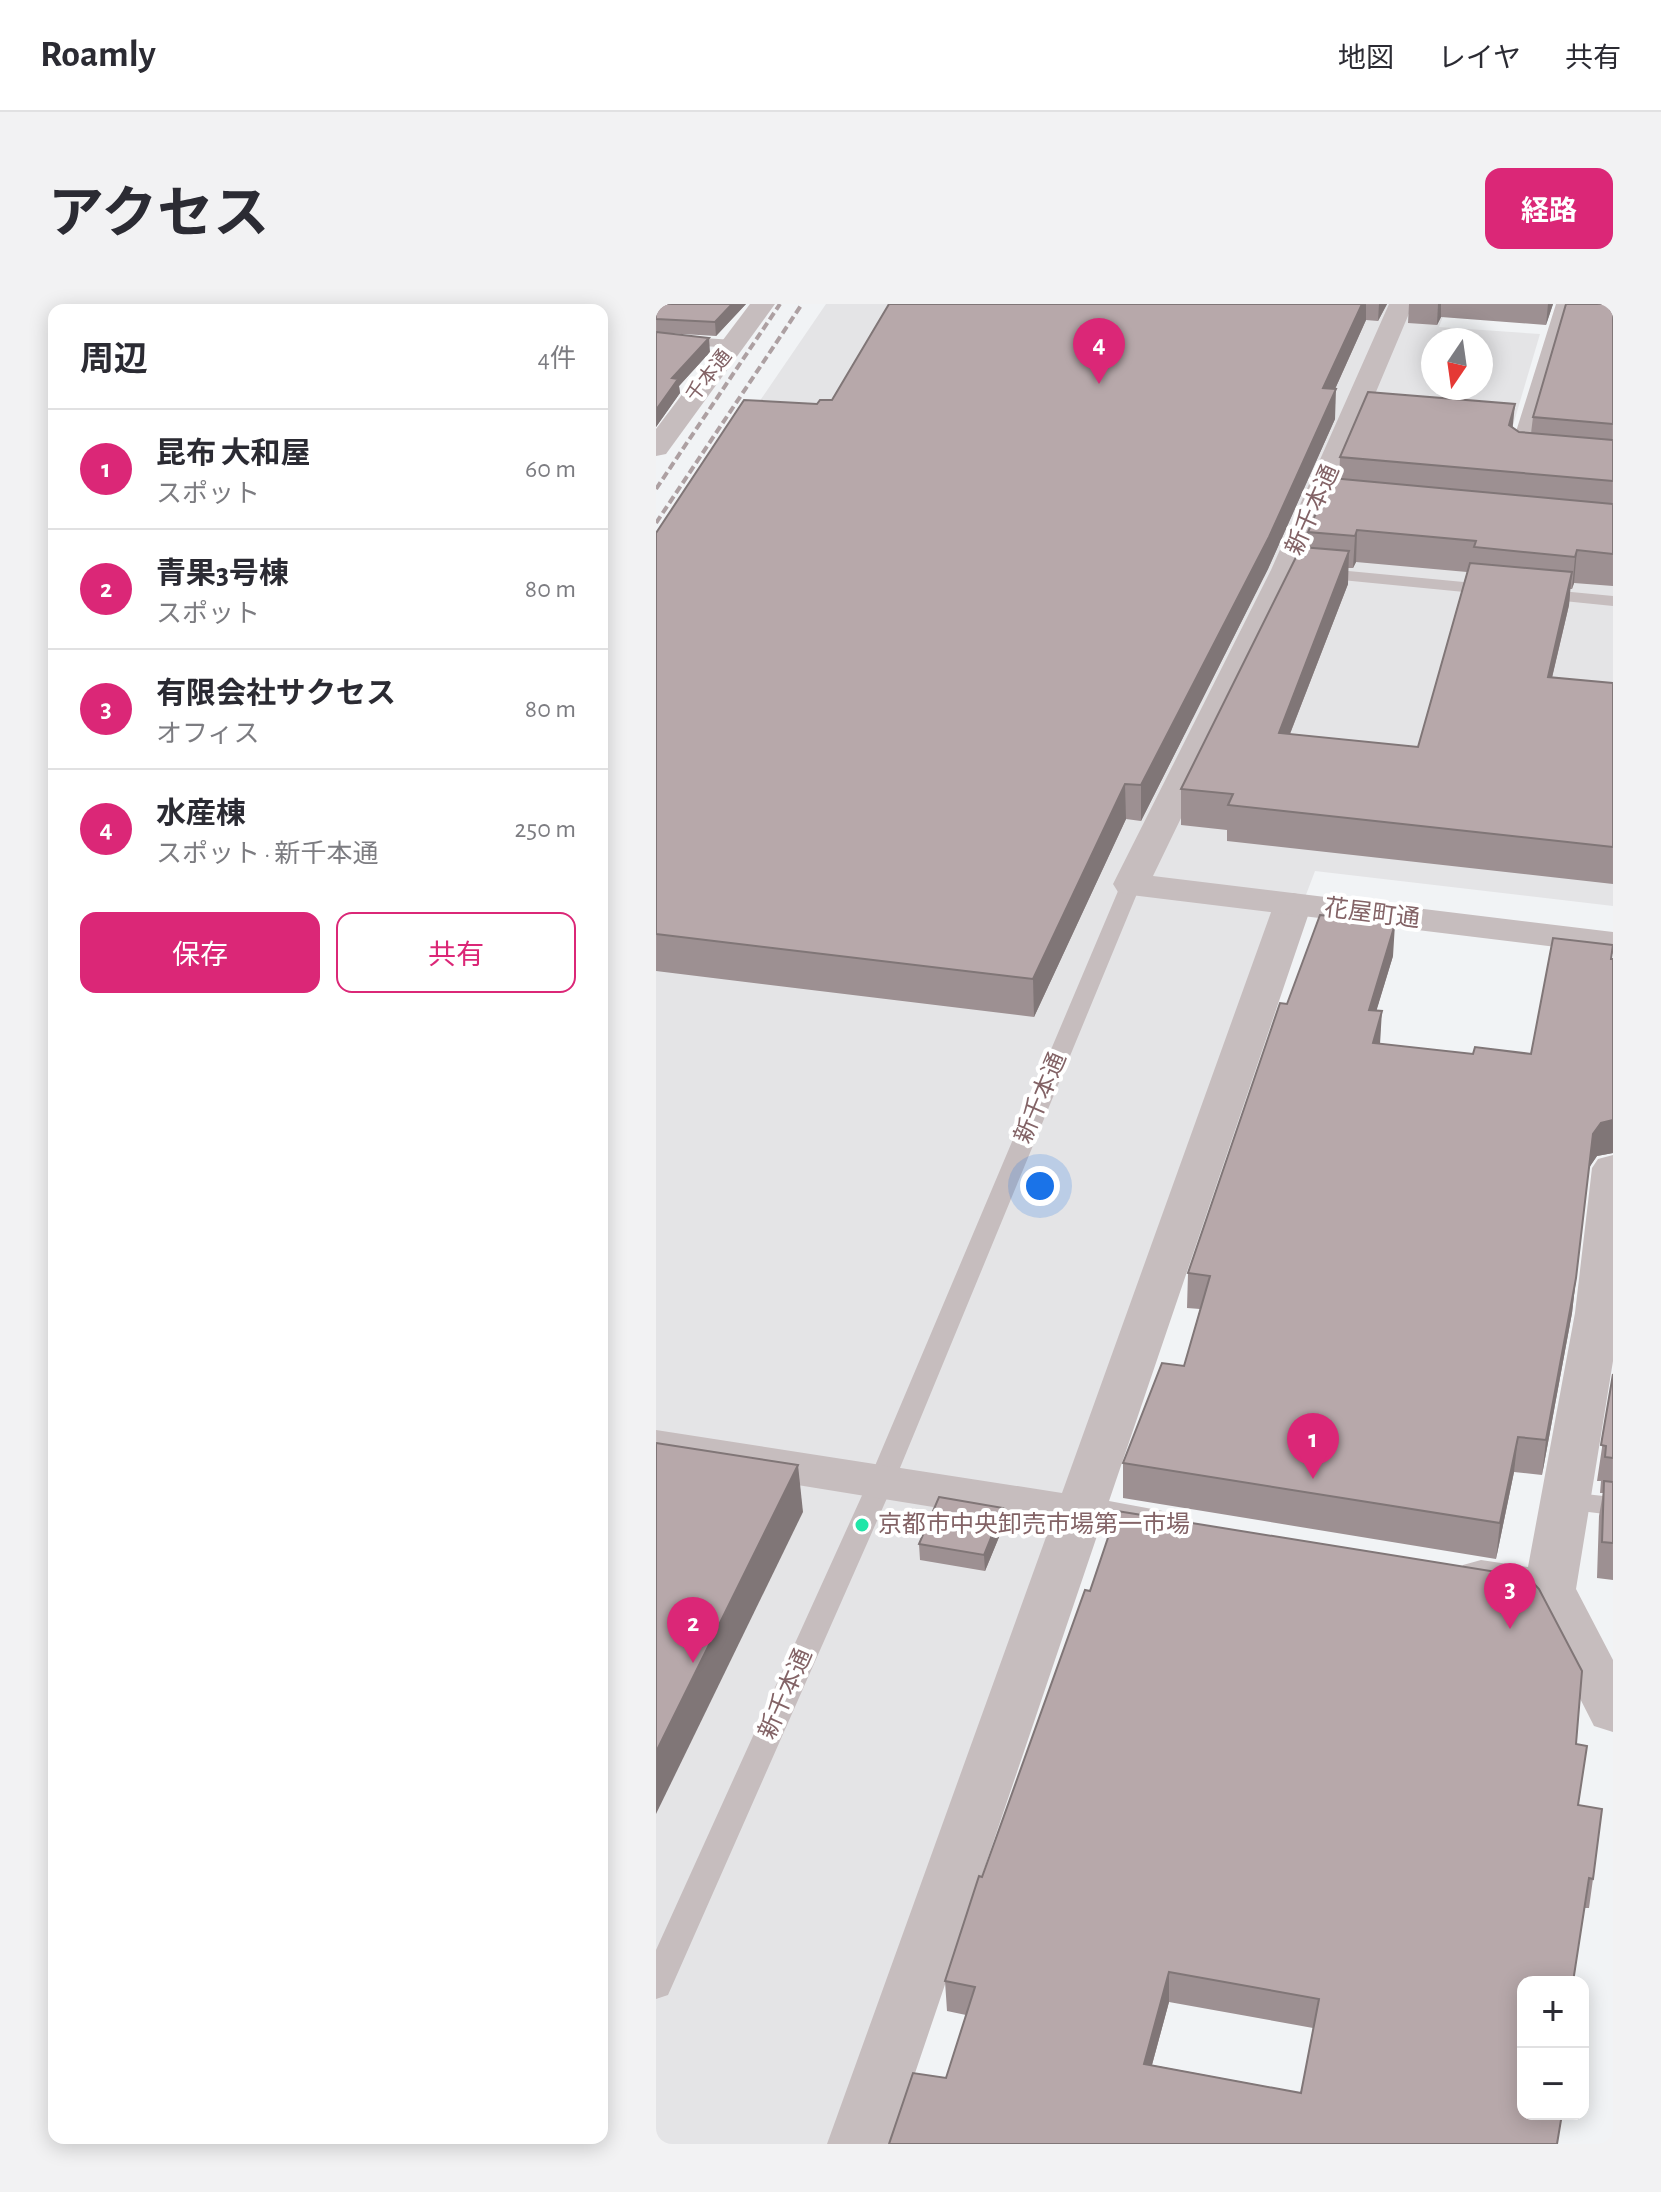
<!DOCTYPE html>
<html lang="ja">
<meta charset="utf-8">
<style>
:root{--surface:#fff;--page:#f2f2f3;--text:#2b2b33;--muted:#7c7c81;--line:#e1e1e2;--accent:#db2777}
body{margin:0;font-family:"Alegreya Sans","Noto Sans JP",sans-serif;background:var(--page);color:var(--text)}
.controls{position:absolute;right:24px;bottom:24px;display:grid;overflow:hidden;border-radius:16px;box-shadow:0 4px 20px #0003}
.controls button{width:72px;height:72px;display:grid;place-items:center;padding:0;border:0;border-bottom:2px solid var(--line);background:var(--surface);color:var(--text);font:40px sans-serif}
.compass{position:absolute;left:765px;top:24px;width:72px;height:72px;border-radius:50%;background:var(--surface);box-shadow:0 4px 20px #0003;rotate:193deg}
.you{position:absolute;left:384px;top:882px;width:28px;height:28px;margin:-20px;border:6px solid #fff;border-radius:50%;background:#1a73e8;box-shadow:0 0 0 12px #1a73e833}
.badge{display:grid;place-items:center;width:52px;height:52px;border-radius:50%;background:var(--accent);color:#fff;font-size:26px;font-weight:700}
.pin{position:absolute;translate:-50% -66px;filter:drop-shadow(0 2px 4px #0008)}
.pin::after{content:'';position:absolute;top:42px;width:28px;height:24px;background:inherit;clip-path:polygon(0 0,100% 0,50% 100%)}
.list{margin:0;padding:0;list-style:none}
h2{display:flex;justify-content:space-between;align-items:center;height:104px;margin:0;padding:0 32px;font-size:34px}
h2 small{font-size:26px;font-weight:400;color:var(--muted)}
.list li{display:grid;grid-template-columns:52px 1fr auto;gap:24px;align-items:center;box-sizing:border-box;height:120px;padding:0 32px;border-top:2px solid var(--line)}
.list b{display:block;font-size:30px;white-space:nowrap}
.list p{margin:0;font-size:26px;white-space:nowrap;color:var(--muted)}
.list em{font-size:26px;font-style:normal;color:var(--muted)}
.actions{display:flex;gap:16px;padding:24px 32px}
.actions a{flex:1;padding:18px 0;border:2px solid var(--accent);border-radius:16px;text-align:center;font-size:28px;color:var(--accent)}
.actions .main{background:var(--accent);color:#fff}
.map{position:relative;flex:none;width:957px;height:1840px;overflow:hidden;border-radius:16px}
header{display:flex;align-items:center;gap:48px;box-sizing:border-box;height:112px;padding:0 40px;background:var(--surface);border-bottom:2px solid var(--line)}
header strong{font-size:38px}
nav{display:flex;gap:44px;margin-inline-start:auto;font-size:28px}
.intro{display:flex;align-items:center;justify-content:space-between;box-sizing:border-box;height:192px;padding:0 48px}
h1{margin:0;font-size:56px}
.button{padding:20px 36px;border-radius:16px;background:var(--accent);color:#fff;font-size:28px;font-weight:700}
main{display:flex;gap:48px;padding:0 48px}
aside{flex:1;background:var(--surface);border-radius:16px;box-shadow:0 4px 20px #0003}
.map>svg:first-child{display:block}
.built{fill:#e4e4e6;fill-rule:evenodd}
.lines{fill:none;stroke-linecap:round;stroke-linejoin:round}
.service{fill:#c6bdbe;fill-rule:evenodd}
.minor{fill:#c6bdbe;fill-rule:evenodd}
.tertiary{fill:#c6bdbe;fill-rule:evenodd}
.rail{stroke:#ada0a2;stroke-width:4;stroke-dasharray:8 4;stroke-linecap:butt}
.wall{fill:#9d9092;fill-rule:evenodd}
.shaded-wall{fill:#807677}
.building{fill:#b7a8aa;stroke:#807677;stroke-width:2;fill-rule:evenodd}
.poi-dot{fill:#20e6a8;stroke:#fff;stroke-width:3}
.labels{text-anchor:middle;dominant-baseline:central;stroke-width:8;stroke-linejoin:round;paint-order:stroke}
.far-street-label{font-size:20px;fill:#836366;stroke:#fff}
.street-label{font-size:24px;fill:#836366;stroke:#fff}
.poi-label{font-size:24px;fill:#836366;stroke:#fff;text-anchor:start}
</style>
<header>
<strong>Roamly</strong>
<nav><a>地図</a><a>レイヤ</a><a>共有</a></nav>
</header>
<div class="intro"><h1>アクセス</h1><a class="button">経路</a></div>
<main>
<aside>
<h2>周辺<small>4件</small></h2>
<ul class="list">
<li><span class="badge">1</span><div><b>昆布 大和屋</b><p>スポット</p></div><em>60 m</em></li>
<li><span class="badge">2</span><div><b>青果3号棟</b><p>スポット</p></div><em>80 m</em></li>
<li><span class="badge">3</span><div><b>有限会社サクセス</b><p>オフィス</p></div><em>80 m</em></li>
<li><span class="badge">4</span><div><b>水産棟</b><p>スポット · 新千本通</p></div><em>250 m</em></li>
</ul>
<div class="actions"><a class="main">保存</a><a>共有</a></div>
</aside>
<div class="map">
<svg width="957" height="1840" viewBox="0 0 957 1840">
<rect width="100%" height="100%" fill="#f1f3f5"/>
<path class="built" d="M 170,0 L 792,0 L 783,23 L 884,30 L 855,128 L 957,228 L 957,602 L 659,567 L 178,1840 L 0,1840 L 0,249 ZM 777,36 L 825,36 L 825,84 L 777,84 Z"/>
<g class="lines">
<g class="service">
<path d="M 900,0 L 914,0 L 870,146 L 879,151 L 871,156 L 856,153 L 853,150 Z"/>
<path d="M 0,31 L 78,36 L 85,40 L 78,44 L 0,39 Z"/>
<path d="M 661,264 L 839,281 L 847,286 L 839,291 L 655,273 L 653,269 Z"/>
<path d="M 884,285 L 957,292 L 957,302 L 878,294 L 876,290 Z"/>
<path d="M 475,574 L 485,580 L 239,1176 L 16,1682 L 12,1691 L 0,1695 L 0,1646 L 213,1176 L 465,580 Z"/>
<path d="M 910,1188 L 957,1193 L 957,1211 L 900,1204 L 896,1197 L 900,1190 Z"/>
</g>
<g class="minor">
<path d="M 94,0 L 119,0 L 10,150 L 0,152 L 0,125 Z"/>
<path d="M 637,589 L 650,592 L 656,600 L 453,1197 L 534,1212 L 541,1224 L 534,1236 L 516,1241 L 442,1229 L 235,1840 L 171,1840 L 394,1222 L 0,1158 L 0,1126 L 406,1189 L 618,600 L 624,592 Z"/>
<path d="M 957,851 L 957,1057 L 920,1285 L 957,1356 L 957,1428 L 938,1422 L 876,1300 L 807,1287 L 799,1274 L 807,1261 L 825,1256 L 872,1263 L 919,1009 L 936,864 L 942,855 Z"/>
</g>
<path class="tertiary" d="M 733,0 L 757,0 L 645,266 L 497,572 L 957,628 L 957,650 L 475,591 L 462,588 L 457,580 L 615,266 Z"/>
<g class="rail">
<path d="M 0,185 L 124,0"/>
<path d="M 0,219 L 146,0"/>
</g>
</g>
<g class="wall">
<path d="M 0,0 L 90,0 L 60,32 L 9,29 L 54,48 L 23,82 L 24,89 L 0,123 Z"/>
<path d="M 233,0 L 731,0 L 722,17 L 710,16 L 679,85 L 679,115 L 612,265 L 485,517 L 470,515 L 378,713 L 0,667 L 0,229 L 161,100 L 176,96 Z"/>
<path d="M 753,0 L 897,0 L 890,21 L 785,13 L 781,21 L 752,19 Z"/>
<path d="M 957,0 L 957,282 L 918,279 L 916,285 L 914,285 L 913,301 L 896,374 L 957,379 L 957,580 L 571,537 L 571,526 L 525,521 L 525,485 L 651,243 L 652,228 L 683,175 L 684,153 L 857,123 L 863,128 L 875,129 L 877,113 ZM 700,258 L 811,268 L 762,443 L 634,430 L 692,280 L 692,264 L 697,264 Z"/>
<path d="M 737,652 L 720,707 L 724,740 L 817,750 L 875,750 L 957,655 L 957,849 L 941,852 L 933,863 L 916,1009 L 886,1171 L 858,1168 L 840,1255 L 467,1194 L 467,1159 L 528,1062 L 544,1005 L 531,1004 L 532,969 L 631,700 Z"/>
<path d="M 957,1070 L 957,1276 L 941,1274 L 943,1212 L 947,1189 L 944,1189 L 945,1177 L 941,1177 Z"/>
<path d="M 347,1204 L 348,1221 L 329,1267 L 264,1256 L 263,1240 Z"/>
<path d="M 920,1440 L 922,1501 L 937,1575 L 933,1604 L 929,1604 L 867,1678 L 867,1810 L 290,1774 L 310,1711 L 291,1707 L 289,1677 L 326,1573 ZM 513,1698 L 657,1724 L 645,1789 L 496,1761 Z"/>
</g>
<g class="shaded-wall">
<path d="M 76,0 L 90,0 L 60,32 L 59,18 Z"/>
<path d="M 706,0 L 710,0 L 710,16 L 666,114 L 667,84 Z"/>
<path d="M 723,0 L 731,0 L 722,17 Z"/>
<path d="M 782,0 L 785,0 L 785,13 L 781,21 Z"/>
<path d="M 892,0 L 897,0 L 890,21 Z"/>
<path d="M 53,34 L 54,48 L 23,82 L 24,89 L 0,123 L 0,106 L 16,74 Z"/>
<path d="M 680,85 L 679,115 L 612,265 L 485,517 L 485,481 Z"/>
<path d="M 859,100 L 856,130 L 853,121 Z"/>
<path d="M 701,226 L 700,258 L 697,264 L 699,232 Z"/>
<path d="M 921,246 L 918,279 L 916,285 L 919,253 Z"/>
<path d="M 693,247 L 692,280 L 621,463 L 623,429 Z"/>
<path d="M 916,268 L 913,301 L 888,407 L 892,373 Z"/>
<path d="M 469,480 L 470,515 L 378,713 L 377,675 Z"/>
<path d="M 739,620 L 737,652 L 711,738 L 713,706 Z"/>
<path d="M 726,707 L 724,740 L 717,739 Z"/>
<path d="M 957,816 L 957,849 L 941,852 L 933,864 L 937,830 L 945,819 Z"/>
<path d="M 920,974 L 916,1009 L 886,1171 L 890,1136 Z"/>
<path d="M 862,1133 L 858,1168 L 840,1255 L 844,1219 Z"/>
<path d="M 142,1161 L 147,1208 L 0,1510 L 0,1448 Z"/>
<path d="M 347,1204 L 348,1221 L 329,1267 L 328,1251 Z"/>
<path d="M 513,1668 L 513,1698 L 488,1790 L 488,1760 Z"/>
</g>
<g class="building">
<path d="M 0,0 L 76,0 L 59,18 L 0,15 Z"/>
<path d="M 233,0 L 706,0 L 667,84 L 680,85 L 613,233 L 485,481 L 469,480 L 377,675 L 0,630 L 0,229 L 88,96 L 161,100 L 164,96 L 176,96 Z"/>
<path d="M 910,0 L 957,0 L 957,120 L 877,113 Z"/>
<path d="M 0,28 L 53,34 L 16,74 L 22,75 L 0,106 Z"/>
<path d="M 712,88 L 859,100 L 853,121 L 863,128 L 957,136 L 957,177 L 684,153 Z"/>
<path d="M 675,174 L 957,200 L 957,250 L 921,246 L 919,253 L 818,243 L 820,237 L 701,226 L 699,232 L 652,228 Z"/>
<path d="M 645,243 L 693,247 L 623,429 L 762,443 L 814,259 L 916,268 L 892,373 L 957,379 L 957,543 L 572,501 L 577,490 L 525,485 Z"/>
<path d="M 664,611 L 739,620 L 713,706 L 726,707 L 717,739 L 817,750 L 819,743 L 875,750 L 897,634 L 957,641 L 955,655 L 957,655 L 957,816 L 945,819 L 937,830 L 920,974 L 890,1136 L 862,1133 L 844,1219 L 467,1159 L 506,1059 L 528,1062 L 554,972 L 532,969 L 624,699 L 631,700 Z"/>
<path d="M 957,1070 L 957,1154 L 949,1153 L 950,1142 L 945,1141 Z"/>
<path d="M 0,1139 L 142,1161 L 0,1448 Z"/>
<path d="M 948,1177 L 957,1178 L 957,1239 L 946,1238 Z"/>
<path d="M 283,1193 L 347,1204 L 328,1251 L 263,1240 Z"/>
<path d="M 461,1207 L 872,1273 L 883,1285 L 926,1367 L 920,1440 L 931,1442 L 922,1501 L 946,1505 L 937,1575 L 933,1574 L 917,1678 L 867,1678 L 867,1810 L 906,1810 L 901,1840 L 233,1840 L 257,1769 L 290,1774 L 319,1683 L 289,1677 L 323,1572 L 326,1573 L 429,1286 L 434,1287 ZM 513,1668 L 663,1695 L 645,1789 L 488,1760 Z"/>
</g>
<circle class="poi-dot" cx="206" cy="1221" r="8"/>
<g class="labels">
<g class="far-street-label">
<text transform="translate(53 72) rotate(-52)">千本通</text>
</g>
<g class="street-label">
<text transform="translate(657 206) rotate(-66)">新千本通</text>
<text transform="translate(716 610) rotate(7)">花屋町通</text>
<text transform="translate(385 794) rotate(-67)">新千本通</text>
<text transform="translate(130 1390) rotate(-66)">新千本通</text>
</g>
<g class="poi-label">
<text x="222" y="1221">京都市中央卸売市場第一市場</text>
</g>
</g>
</svg>
<div class="controls">
<button>+</button>
<button>−</button>
</div>
<svg class="compass" viewBox="-18 -18 36 36"><path d="M0-13l5 13h-10z" fill="#e53935"/><path d="M0 13l5-13h-10z" fill="#7c7c81"/></svg>
<div class="you"></div>
<div class="pin badge" style="left:657px;top:1175px">1</div>
<div class="pin badge" style="left:37px;top:1359px">2</div>
<div class="pin badge" style="left:854px;top:1325px">3</div>
<div class="pin badge" style="left:443px;top:80px">4</div>
</div>
</main>
